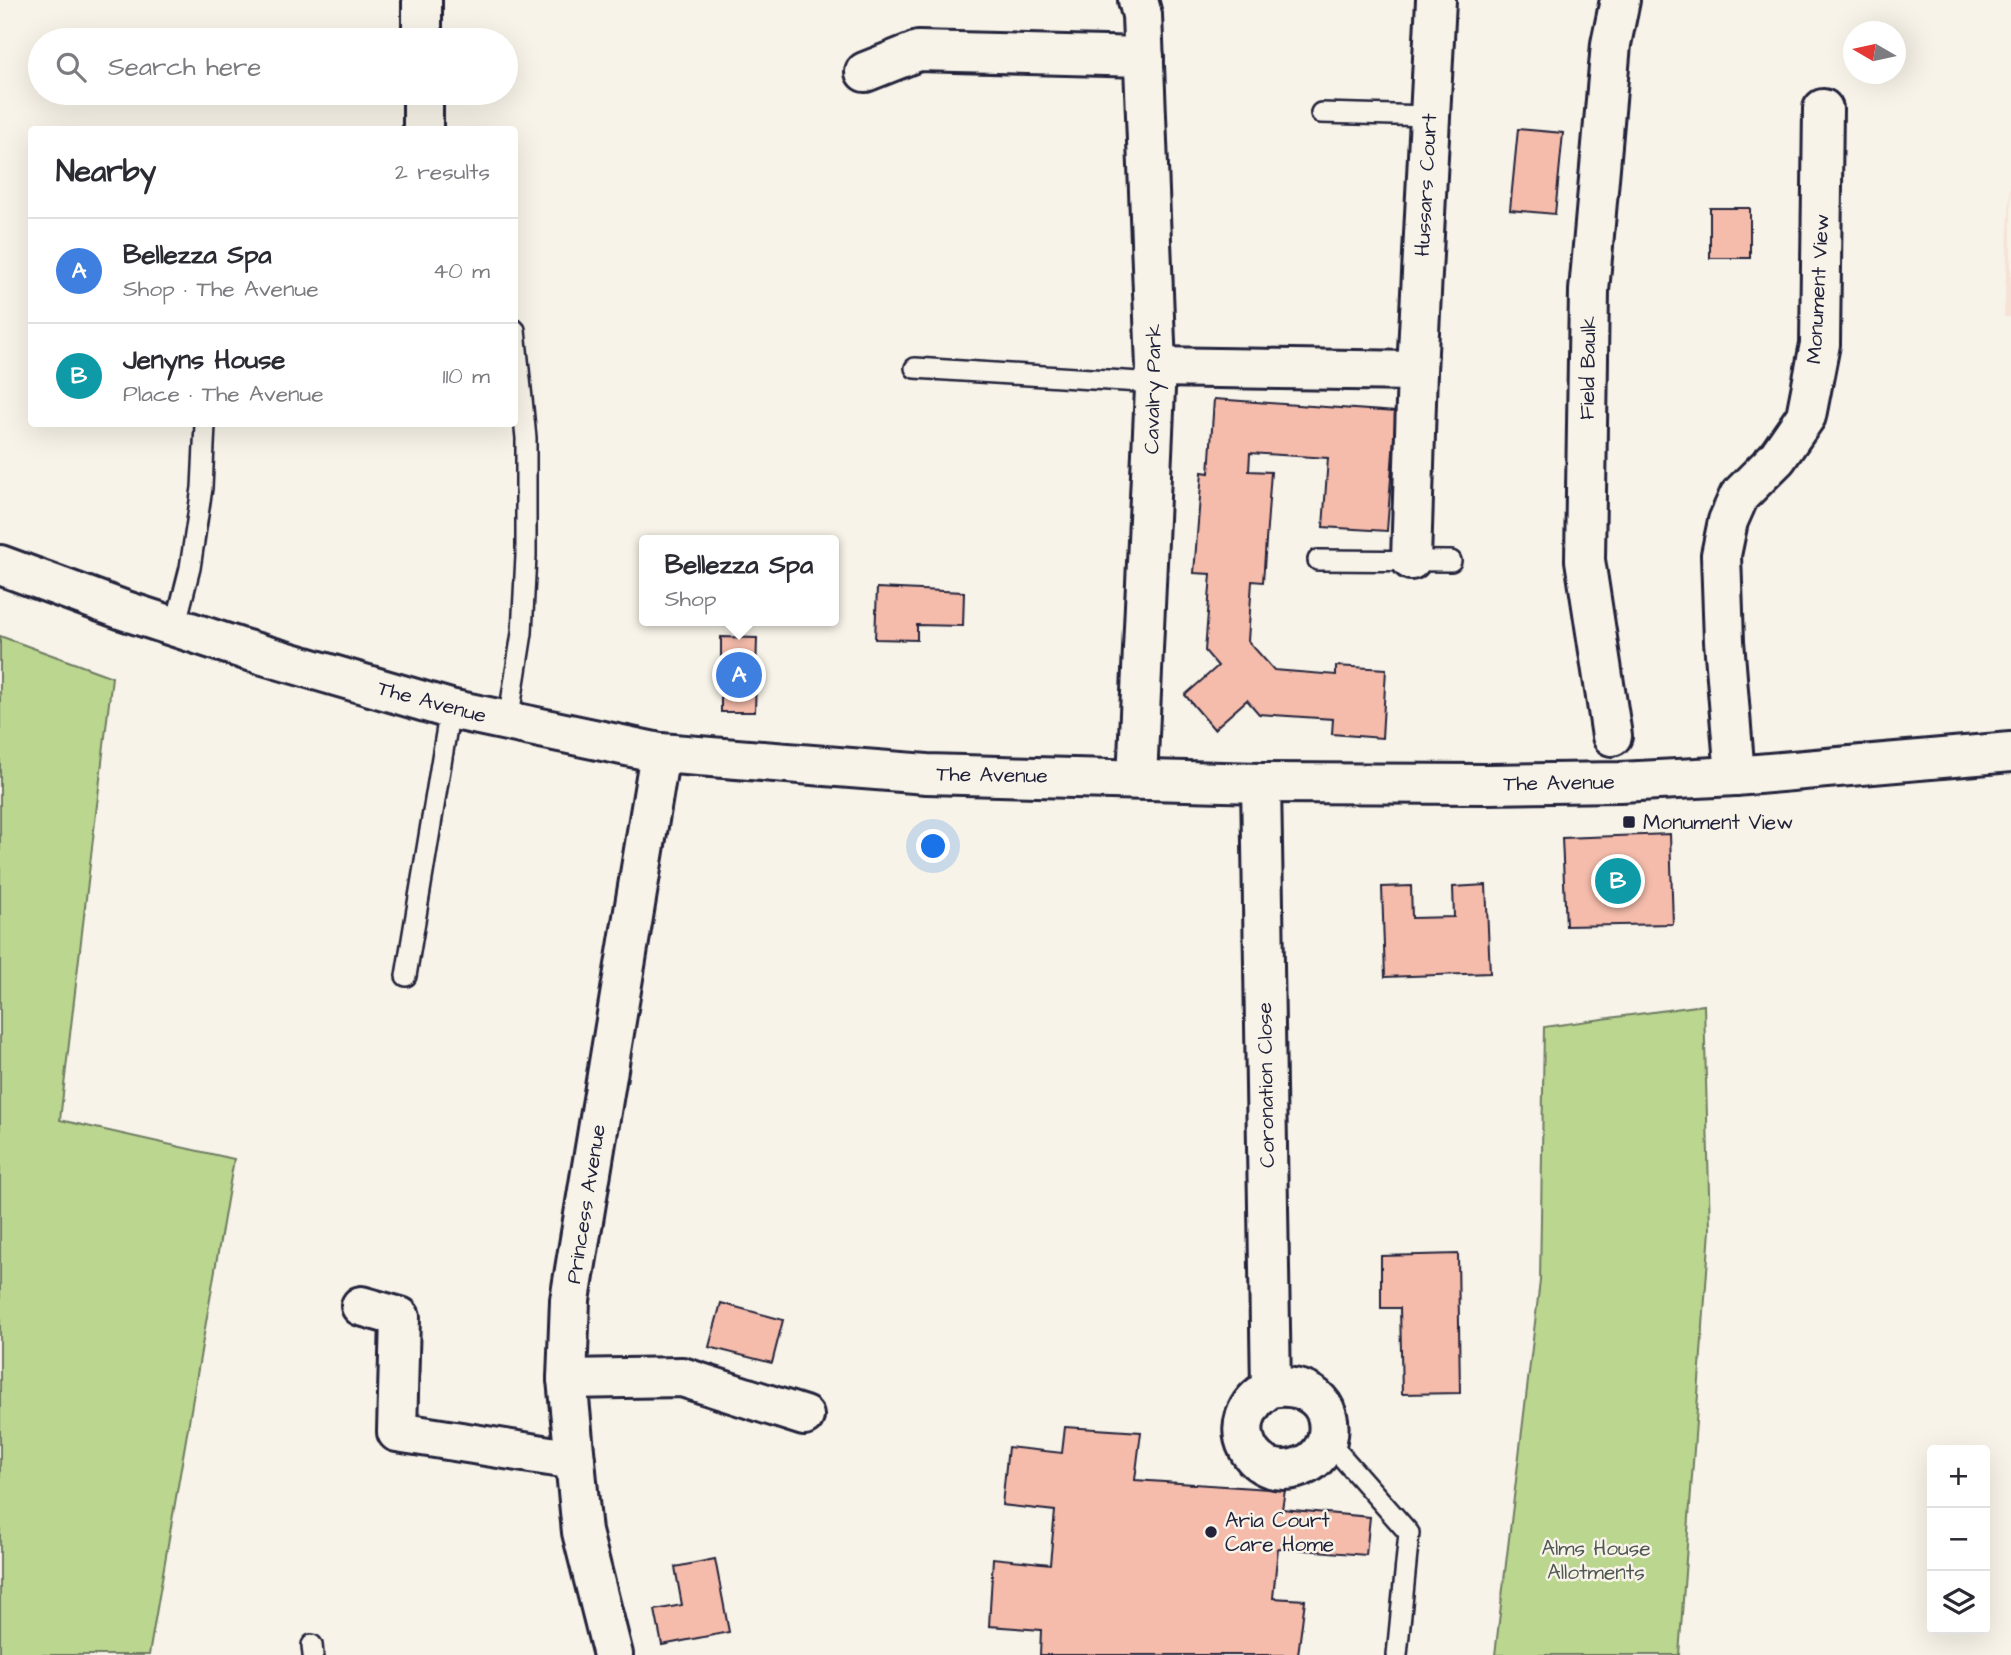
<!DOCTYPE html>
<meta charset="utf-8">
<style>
:root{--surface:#fff;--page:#f2f2f3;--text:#2b2b33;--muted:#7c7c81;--line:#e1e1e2;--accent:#22223b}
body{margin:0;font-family:"Architects Daughter",sans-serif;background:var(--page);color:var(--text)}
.controls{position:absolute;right:21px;bottom:21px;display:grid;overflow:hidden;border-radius:7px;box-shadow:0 7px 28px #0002}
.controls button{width:63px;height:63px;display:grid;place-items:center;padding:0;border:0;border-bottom:2px solid var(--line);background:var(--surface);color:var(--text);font:35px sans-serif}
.compass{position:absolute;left:1843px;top:21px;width:63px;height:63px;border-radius:50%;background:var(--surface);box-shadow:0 7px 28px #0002;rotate:279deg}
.you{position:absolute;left:934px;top:847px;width:24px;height:24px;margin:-18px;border:5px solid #fff;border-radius:50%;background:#1a73e8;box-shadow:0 0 0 10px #1a73e833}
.badge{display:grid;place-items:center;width:46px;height:46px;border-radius:50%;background:var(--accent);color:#fff;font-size:23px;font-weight:700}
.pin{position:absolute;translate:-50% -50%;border:4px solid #fff;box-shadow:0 2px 7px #0006}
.popup{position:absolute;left:639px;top:535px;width:200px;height:91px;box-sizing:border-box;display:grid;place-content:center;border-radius:7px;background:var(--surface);filter:drop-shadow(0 2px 5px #0005);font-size:23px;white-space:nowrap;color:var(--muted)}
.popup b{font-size:26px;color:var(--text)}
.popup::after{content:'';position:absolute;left:50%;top:100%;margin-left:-14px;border:14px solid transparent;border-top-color:var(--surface)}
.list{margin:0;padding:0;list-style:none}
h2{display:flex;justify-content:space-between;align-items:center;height:91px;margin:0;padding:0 28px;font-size:30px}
h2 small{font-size:23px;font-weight:400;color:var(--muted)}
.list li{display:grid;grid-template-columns:46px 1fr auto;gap:21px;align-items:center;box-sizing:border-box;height:105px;padding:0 28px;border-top:2px solid var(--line)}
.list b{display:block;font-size:26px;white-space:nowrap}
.list p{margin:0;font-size:23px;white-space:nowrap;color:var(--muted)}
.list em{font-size:23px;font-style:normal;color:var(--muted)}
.icon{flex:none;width:38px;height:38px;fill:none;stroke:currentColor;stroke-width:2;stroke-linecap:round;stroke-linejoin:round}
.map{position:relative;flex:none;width:2011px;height:1655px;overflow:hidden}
.search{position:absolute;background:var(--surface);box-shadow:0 7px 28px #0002;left:28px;top:28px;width:490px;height:77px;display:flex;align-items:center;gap:18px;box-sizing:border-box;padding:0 24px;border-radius:38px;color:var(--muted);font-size:26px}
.panel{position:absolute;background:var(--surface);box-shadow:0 7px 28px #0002;left:28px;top:126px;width:490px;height:301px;border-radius:7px}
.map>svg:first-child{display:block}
.built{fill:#f6e2d6}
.green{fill:#bbd68e;stroke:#6e7c64;stroke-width:2}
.building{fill:#f5bcab;stroke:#22223b;stroke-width:2}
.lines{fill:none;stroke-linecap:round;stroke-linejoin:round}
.service-casing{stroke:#22223b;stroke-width:24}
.minor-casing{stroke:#22223b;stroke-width:44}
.secondary-casing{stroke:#22223b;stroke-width:44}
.service{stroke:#f7f3e8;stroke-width:19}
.minor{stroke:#f7f3e8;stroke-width:38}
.secondary{stroke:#f7f3e8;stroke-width:38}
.poi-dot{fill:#22223b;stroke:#f7f3e8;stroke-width:2.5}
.labels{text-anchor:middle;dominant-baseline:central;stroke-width:5;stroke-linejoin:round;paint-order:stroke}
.street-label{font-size:21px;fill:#22223b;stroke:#f7f3e8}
.poi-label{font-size:21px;fill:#22223b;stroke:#f7f3e8;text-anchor:start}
.park-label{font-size:21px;fill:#505854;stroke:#f7f3e8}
</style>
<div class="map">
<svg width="2011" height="1655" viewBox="0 0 2011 1655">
<rect width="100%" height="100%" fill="#f7f3e8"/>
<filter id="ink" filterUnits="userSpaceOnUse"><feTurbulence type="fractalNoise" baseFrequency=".0143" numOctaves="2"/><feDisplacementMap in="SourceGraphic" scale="14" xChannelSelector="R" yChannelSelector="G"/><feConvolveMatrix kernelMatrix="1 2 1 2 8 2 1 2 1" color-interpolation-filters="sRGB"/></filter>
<g filter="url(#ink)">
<path class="built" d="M 2011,169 L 2011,317 L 2004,317 Z"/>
<g class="green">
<path d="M 0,636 L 112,677 L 60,1120 L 234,1159 L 149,1655 L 0,1655 Z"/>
<path d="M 1704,1005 L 1710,1230 L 1679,1655 L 1495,1655 L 1540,1281 L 1544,1027 Z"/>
</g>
<g class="building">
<path d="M 1518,129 L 1563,133 L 1555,214 L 1510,210 Z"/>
<rect x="1710" y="208" width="40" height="50"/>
<path d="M 1214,399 L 1396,412 L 1387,531 L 1323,527 L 1328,458 L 1250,453 L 1249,471 L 1271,472 L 1263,582 L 1252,581 L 1248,641 L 1274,670 L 1336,675 L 1336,666 L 1386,669 L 1382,738 L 1332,734 L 1333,719 L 1259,714 L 1247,700 L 1214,729 L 1185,695 L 1218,666 L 1205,651 L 1211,574 L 1194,573 L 1202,472 L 1209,473 Z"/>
<path d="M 877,588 L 964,592 L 963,626 L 917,625 L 917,640 L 875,639 Z"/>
<path d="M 721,637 L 757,638 L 755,712 L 721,712 Z"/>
<path d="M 1670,834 L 1673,924 L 1566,926 L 1562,838 Z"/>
<path d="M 1486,885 L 1490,973 L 1385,977 L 1382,887 L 1411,886 L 1412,918 L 1454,917 L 1453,887 Z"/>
<path d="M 1458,1254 L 1460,1393 L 1402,1394 L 1400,1308 L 1381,1308 L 1381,1256 Z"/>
<path d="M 721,1303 L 783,1320 L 772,1363 L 709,1347 Z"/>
<path d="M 1065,1427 L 1141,1432 L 1135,1480 L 1285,1490 L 1282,1509 L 1370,1517 L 1366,1555 L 1278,1548 L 1273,1598 L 1305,1600 L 1298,1655 L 1040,1655 L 1041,1630 L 989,1626 L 993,1558 L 1050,1564 L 1055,1511 L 1002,1505 L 1008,1447 L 1062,1453 Z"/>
<path d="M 715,1559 L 729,1632 L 662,1645 L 655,1610 L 682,1605 L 675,1567 Z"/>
</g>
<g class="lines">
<defs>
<g id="service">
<path d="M 1321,113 L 1430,116"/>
<path d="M 915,368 L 1156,383"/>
<path d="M 1318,560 L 1451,561"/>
<path d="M 175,627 L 190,568 L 202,488 L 205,424"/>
<path d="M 508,722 L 522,633 L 526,556 L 526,438 L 515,330"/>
<path d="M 406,976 L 450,709"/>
<path d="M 1327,1440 L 1409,1533 L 1397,1655"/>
<path d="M 312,1645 L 313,1655"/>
</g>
<g id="minor">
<path d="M 422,0 L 422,40"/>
<path d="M 865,72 L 918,51 L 1144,57"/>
<path d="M 423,93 L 423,130"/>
<path d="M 1156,367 L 1417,371 L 1436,0"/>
<path d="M 1411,560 L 1417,371"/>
<path d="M 1612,736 L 1585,560 L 1589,291 L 1611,44 L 1620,0"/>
<path d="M 1735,776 L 1724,641 L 1721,555 L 1728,521 L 1739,496 L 1777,458 L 1806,416 L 1820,344 L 1823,109"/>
<path d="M 1137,779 L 1156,367 L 1142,15 L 1138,0"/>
<path d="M 1261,783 L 1271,1388 C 1305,1382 1336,1402 1327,1440 C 1324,1450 1316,1460 1307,1464 C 1253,1491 1215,1419 1271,1388"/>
<path d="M 361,1306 L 400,1317 L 397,1432 L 575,1460"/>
<path d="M 567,1379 L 682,1377 L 804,1416"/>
<path d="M 613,1655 L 582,1532 L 567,1379 L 570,1300 L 660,753"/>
</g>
<path id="secondary" d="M 0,565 L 123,610 L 243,649 L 450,709 L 660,753 L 927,774 L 1261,783 L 1488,784 L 1620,782 L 1735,776 L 2011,752"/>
</defs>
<use href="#service" class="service-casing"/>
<use href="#minor" class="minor-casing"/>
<use href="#secondary" class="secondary-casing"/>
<use href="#service" class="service"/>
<use href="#minor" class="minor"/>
<use href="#secondary" class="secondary"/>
</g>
</g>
<g class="poi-dot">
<rect x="1622" y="815" width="14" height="14" rx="3.5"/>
<circle cx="1211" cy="1532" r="7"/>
</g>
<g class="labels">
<g class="street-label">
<text transform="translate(1426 185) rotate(-87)">Hussars Court</text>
<text transform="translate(1818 289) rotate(-87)">Monument View</text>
<text transform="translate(1588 368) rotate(-89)">Field Baulk</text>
<text transform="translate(1153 389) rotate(-89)">Cavalry Park</text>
<text transform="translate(432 702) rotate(15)">The Avenue</text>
<text transform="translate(992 775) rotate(1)">The Avenue</text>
<text transform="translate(1559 783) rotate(-1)">The Avenue</text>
<text transform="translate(1266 1085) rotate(-91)">Coronation Close</text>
<text transform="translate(586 1204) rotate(-81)">Princess Avenue</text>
</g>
<g class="poi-label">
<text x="1643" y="822">Monument View</text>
<text x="1225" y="1520">Aria Court<tspan x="1225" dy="24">Care Home</tspan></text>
</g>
<g class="park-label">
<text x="1596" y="1548">Alms House<tspan x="1596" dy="24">Allotments</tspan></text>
</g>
</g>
</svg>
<div class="controls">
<button>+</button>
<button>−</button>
<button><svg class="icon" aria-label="layers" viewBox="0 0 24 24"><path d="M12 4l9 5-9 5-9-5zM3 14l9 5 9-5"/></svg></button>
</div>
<svg class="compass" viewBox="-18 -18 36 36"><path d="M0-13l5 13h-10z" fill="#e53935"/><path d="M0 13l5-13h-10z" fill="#7c7c81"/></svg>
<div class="you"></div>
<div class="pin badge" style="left:739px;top:675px;background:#3f7fe0">A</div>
<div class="popup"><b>Bellezza Spa</b>Shop</div>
<div class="pin badge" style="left:1618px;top:881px;background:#0f9aa8">B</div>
<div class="search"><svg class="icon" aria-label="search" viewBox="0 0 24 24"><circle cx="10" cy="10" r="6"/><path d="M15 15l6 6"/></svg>Search here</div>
<section class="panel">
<h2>Nearby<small>2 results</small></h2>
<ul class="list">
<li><span class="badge" style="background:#3f7fe0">A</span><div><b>Bellezza Spa</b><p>Shop · The Avenue</p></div><em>40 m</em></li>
<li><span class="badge" style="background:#0f9aa8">B</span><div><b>Jenyns House</b><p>Place · The Avenue</p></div><em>110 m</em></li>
</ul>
</section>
</div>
